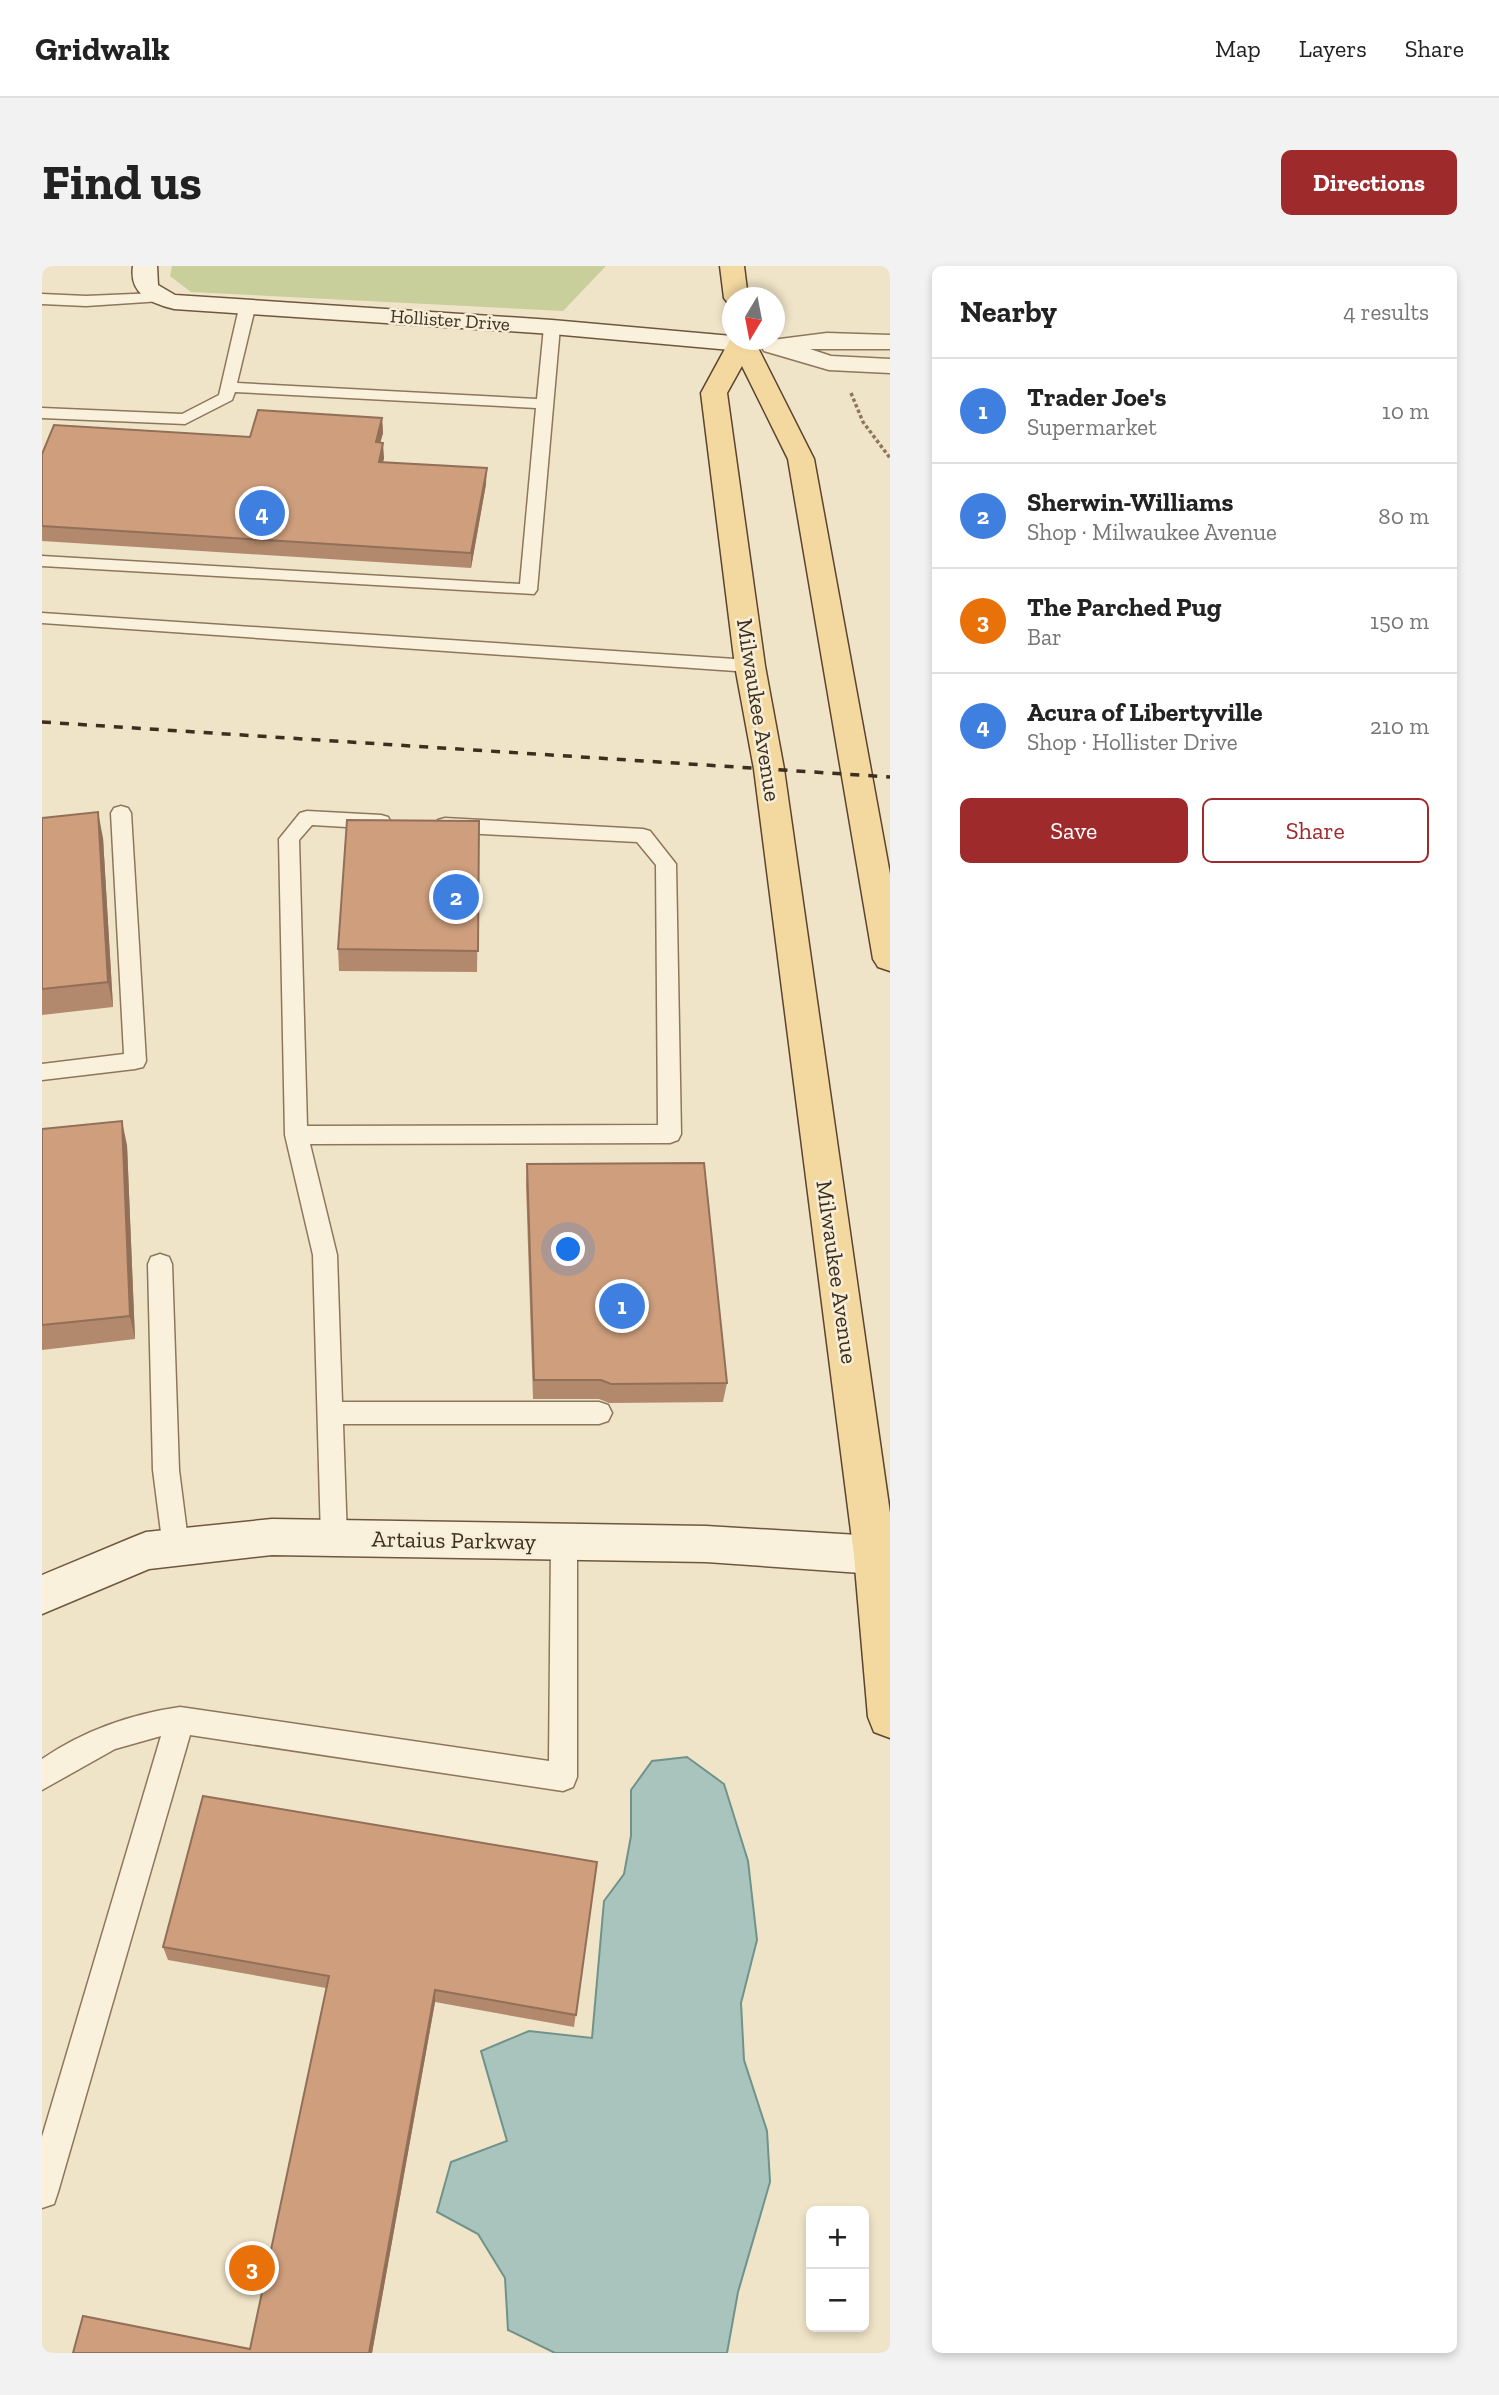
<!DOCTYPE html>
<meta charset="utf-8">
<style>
:root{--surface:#fff;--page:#f2f2f2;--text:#222;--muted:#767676;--line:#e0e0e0;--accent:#9e2a2b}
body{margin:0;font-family:"Zilla Slab",serif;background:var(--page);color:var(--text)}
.controls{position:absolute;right:21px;bottom:21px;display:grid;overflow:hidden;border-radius:10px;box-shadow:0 4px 10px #0003}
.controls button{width:63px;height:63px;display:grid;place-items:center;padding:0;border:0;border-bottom:2px solid var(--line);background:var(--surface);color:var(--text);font:35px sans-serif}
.compass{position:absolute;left:680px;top:21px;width:63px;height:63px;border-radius:50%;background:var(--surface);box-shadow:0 4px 10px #0003;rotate:190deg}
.you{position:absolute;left:527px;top:984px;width:24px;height:24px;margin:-18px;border:5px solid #fff;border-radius:50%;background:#1a73e8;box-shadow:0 0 0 10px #1a73e833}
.badge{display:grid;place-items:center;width:46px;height:46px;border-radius:50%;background:var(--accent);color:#fff;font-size:23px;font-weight:700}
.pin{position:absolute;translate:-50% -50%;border:4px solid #fff;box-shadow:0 2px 7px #0006}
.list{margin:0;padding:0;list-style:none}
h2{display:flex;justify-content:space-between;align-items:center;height:91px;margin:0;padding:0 28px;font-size:30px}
h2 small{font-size:23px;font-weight:400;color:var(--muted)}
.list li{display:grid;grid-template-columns:46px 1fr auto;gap:21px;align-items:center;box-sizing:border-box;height:105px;padding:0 28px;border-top:2px solid var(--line)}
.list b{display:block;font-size:26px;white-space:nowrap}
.list p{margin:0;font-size:23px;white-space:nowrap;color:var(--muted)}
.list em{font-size:23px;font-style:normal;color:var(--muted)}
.actions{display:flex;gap:14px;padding:21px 28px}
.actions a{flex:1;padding:16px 0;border:2px solid var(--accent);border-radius:10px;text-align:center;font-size:24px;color:var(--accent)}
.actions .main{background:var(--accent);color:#fff}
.map{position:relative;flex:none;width:848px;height:2087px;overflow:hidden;border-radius:10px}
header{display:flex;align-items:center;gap:42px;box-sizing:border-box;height:98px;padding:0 35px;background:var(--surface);border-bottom:2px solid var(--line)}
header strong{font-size:33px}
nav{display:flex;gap:38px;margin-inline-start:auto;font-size:24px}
.intro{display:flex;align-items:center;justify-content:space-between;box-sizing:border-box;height:168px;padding:0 42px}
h1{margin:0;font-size:49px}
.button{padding:18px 32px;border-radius:10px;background:var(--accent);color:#fff;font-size:24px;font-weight:700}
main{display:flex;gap:42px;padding:0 42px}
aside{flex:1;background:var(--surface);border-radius:10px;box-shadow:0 4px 10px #0003}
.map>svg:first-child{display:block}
.green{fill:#c9cf9b}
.water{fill:#a9c4bc;stroke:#6f938a;stroke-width:2}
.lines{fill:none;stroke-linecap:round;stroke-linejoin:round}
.lane-casing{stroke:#8d765c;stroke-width:3}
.street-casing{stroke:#8d765c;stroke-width:3}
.secondary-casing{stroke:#6f573f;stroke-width:3}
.primary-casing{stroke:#5b4430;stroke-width:3}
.path{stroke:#8d765c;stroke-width:3.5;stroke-dasharray:3.5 2.5;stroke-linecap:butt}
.lane{fill:#faf1dc;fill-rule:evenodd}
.street{fill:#faf1dc;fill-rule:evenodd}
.secondary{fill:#faf1dc;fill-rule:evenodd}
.primary{fill:#f3d9a0;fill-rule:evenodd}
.rail{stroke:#3d2e20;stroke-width:3.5;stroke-dasharray:9 9;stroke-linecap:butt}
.wall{fill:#b2896c}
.shaded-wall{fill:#916f58}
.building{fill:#cf9f7d;stroke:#916f58;stroke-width:2}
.labels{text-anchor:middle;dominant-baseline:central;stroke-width:5;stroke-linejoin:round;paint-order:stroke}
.far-street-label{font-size:19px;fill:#3d2e20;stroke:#f7eed8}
.street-label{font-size:23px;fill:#3d2e20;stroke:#f7eed8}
</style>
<header>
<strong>Gridwalk</strong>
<nav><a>Map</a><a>Layers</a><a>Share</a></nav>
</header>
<div class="intro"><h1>Find us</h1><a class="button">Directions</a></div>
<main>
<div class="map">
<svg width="848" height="2087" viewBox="0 0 848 2087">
<rect width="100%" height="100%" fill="#f0e4c8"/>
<path class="green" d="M 130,0 L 564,0 L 521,45 L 149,26 L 128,10 Z"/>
<path class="water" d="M 645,1491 L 682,1518 L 706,1595 L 715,1674 L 699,1737 L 702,1794 L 725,1865 L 728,1916 L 696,2026 L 685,2087 L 513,2087 L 466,2064 L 463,2012 L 436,1968 L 395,1946 L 409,1896 L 465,1875 L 439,1785 L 487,1765 L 550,1772 L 562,1635 L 582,1608 L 589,1570 L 589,1524 L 610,1495 Z"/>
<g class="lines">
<defs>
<g id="lane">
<path d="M 115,27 L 123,32 L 120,35 L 44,40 L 0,38 L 0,28 L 44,30 Z"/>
<path d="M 205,37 L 213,42 L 195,117 L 495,133 L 502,61 L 505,58 L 515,58 L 518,61 L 495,324 L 492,328 L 0,300 L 0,290 L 478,318 L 494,142 L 193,126 L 190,134 L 143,158 L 0,152 L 0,142 L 140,148 L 177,129 L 197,42 Z"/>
<path d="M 0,347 L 708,394 L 717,400 L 708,406 L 0,357 Z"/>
<path d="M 79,540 L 86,542 L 89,547 L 104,795 L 101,801 L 93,803 L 0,814 L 0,798 L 82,788 L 69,547 L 72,542 Z"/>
<path d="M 265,545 L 339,549 L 346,551 L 349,556 L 346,561 L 339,563 L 270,559 L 257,574 L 265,860 L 616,859 L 614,599 L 595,576 L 403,566 L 396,564 L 393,559 L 396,554 L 403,552 L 601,563 L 608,565 L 634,598 L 639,868 L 636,874 L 628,877 L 268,878 L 295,989 L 300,1136 L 557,1136 L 566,1139 L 570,1147 L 566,1155 L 557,1158 L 301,1158 L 305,1272 L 301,1280 L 292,1284 L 283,1280 L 279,1272 L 271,989 L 243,869 L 237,573 L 258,547 Z"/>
<path d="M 118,988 L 127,991 L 130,998 L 137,1204 L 147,1282 L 143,1290 L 134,1294 L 125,1290 L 121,1282 L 111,1204 L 106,998 L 109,991 Z"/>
<path d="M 522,1264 L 531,1268 L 535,1276 L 535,1511 L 531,1521 L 521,1525 L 148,1469 L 16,1926 L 12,1938 L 0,1942 L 0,1871 L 119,1470 L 73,1483 L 0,1524 L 0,1493 C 41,1465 89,1448 138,1441 L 507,1495 L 509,1276 L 513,1268 Z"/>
</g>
<path id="street" d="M 785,67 L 848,69 L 848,83 L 768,83 L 789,90 L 848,93 L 848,107 L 787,104 L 722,85 L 719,80 L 722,75 Z"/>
<g id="secondary">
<path d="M 91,0 L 115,0 L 116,19 L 133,29 L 510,54 L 690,70 L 690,74 L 709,74 L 712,78 L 709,83 L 700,85 L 510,68 L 132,43 C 108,37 87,28 91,0 Z"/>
<path d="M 230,1253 L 664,1260 L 833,1270 L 848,1276 L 848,1302 L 833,1308 L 664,1296 L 230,1289 L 107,1303 L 0,1348 L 0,1309 L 89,1272 L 104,1266 Z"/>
</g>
<g id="primary">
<path d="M 678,0 L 702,0 L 706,32 L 690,32 L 690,38 L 686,37 L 682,32 Z"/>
<path d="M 690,70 L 690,74 L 712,74 L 772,193 L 848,608 L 848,705 L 836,701 L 831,693 L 746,193 L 700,100 L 685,127 L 723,400 L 742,503 L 848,1247 L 848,1472 L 832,1466 L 826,1451 L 812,1289 L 712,503 L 693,400 L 659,127 Z"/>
</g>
</defs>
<use href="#lane" class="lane-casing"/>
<use href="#street" class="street-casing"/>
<use href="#secondary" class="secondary-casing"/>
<use href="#primary" class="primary-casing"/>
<path class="path" d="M 809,127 L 821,156 L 848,192"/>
<use href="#lane" class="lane"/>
<use href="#street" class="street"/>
<use href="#secondary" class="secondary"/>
<use href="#primary" class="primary"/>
<path class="rail" d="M 0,456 L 848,511"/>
</g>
<g class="wall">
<path d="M 340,152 L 341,167 L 338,177 L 342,192 L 341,196 L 444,218 L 429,302 L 0,275 L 0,188 L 208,171 Z"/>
<path d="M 0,552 L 61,572 L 71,741 L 0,749 Z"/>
<path d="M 437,555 L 435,706 L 297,705 L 296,683 Z"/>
<path d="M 0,863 L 85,879 L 93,1073 L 0,1084 Z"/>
<path d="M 485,898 L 685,1117 L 681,1136 L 567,1137 L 557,1133 L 491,1133 L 484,919 Z"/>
<path d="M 555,1596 L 532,1761 L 393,1736 L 330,2087 L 31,2087 L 208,2083 L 284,1722 L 126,1694 L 121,1681 Z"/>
</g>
<g class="shaded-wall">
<path d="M 340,152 L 341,167 L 334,192 L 334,176 Z"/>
<path d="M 341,177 L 342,192 L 337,211 L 337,196 Z"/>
<path d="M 445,202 L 444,218 L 429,302 L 429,287 Z"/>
<path d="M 56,546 L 61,572 L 71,741 L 66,716 Z"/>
<path d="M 80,855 L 85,879 L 93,1073 L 88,1050 Z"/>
<path d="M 393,1724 L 393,1736 L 330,2087 L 327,2087 Z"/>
</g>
<g class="building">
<path d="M 216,144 L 340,152 L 334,176 L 341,177 L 337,196 L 445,202 L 429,287 L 0,260 L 0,188 L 12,159 L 208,171 Z"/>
<path d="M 56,546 L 66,716 L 0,723 L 0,552 Z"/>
<path d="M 305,554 L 437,555 L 436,685 L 296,683 Z"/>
<path d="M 80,855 L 88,1050 L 0,1059 L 0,863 Z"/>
<path d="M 662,897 L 685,1117 L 569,1118 L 559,1114 L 492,1114 L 485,898 Z"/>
<path d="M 161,1530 L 555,1596 L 534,1749 L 393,1724 L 327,2087 L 31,2087 L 41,2050 L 208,2083 L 287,1710 L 121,1681 Z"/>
</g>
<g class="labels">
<g class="far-street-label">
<text transform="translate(408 54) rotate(4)">Hollister Drive</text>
</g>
<g class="street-label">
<text transform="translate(717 444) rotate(81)">Milwaukee Avenue</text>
<text transform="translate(795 1006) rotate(82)">Milwaukee Avenue</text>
<text transform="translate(412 1274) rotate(1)">Artaius Parkway</text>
</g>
</g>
</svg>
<div class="controls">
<button>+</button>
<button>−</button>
</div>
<svg class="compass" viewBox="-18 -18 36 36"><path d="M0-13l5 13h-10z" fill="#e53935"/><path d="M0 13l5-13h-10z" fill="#767676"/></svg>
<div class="you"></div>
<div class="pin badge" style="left:580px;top:1040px;background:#3f7fe0">1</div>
<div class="pin badge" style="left:414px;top:631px;background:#3f7fe0">2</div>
<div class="pin badge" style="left:210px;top:2002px;background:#e8710a">3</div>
<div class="pin badge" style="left:220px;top:247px;background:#3f7fe0">4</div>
</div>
<aside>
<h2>Nearby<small>4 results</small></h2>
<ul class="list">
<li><span class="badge" style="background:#3f7fe0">1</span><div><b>Trader Joe's</b><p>Supermarket</p></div><em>10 m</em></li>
<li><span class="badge" style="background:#3f7fe0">2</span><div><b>Sherwin-Williams</b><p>Shop · Milwaukee Avenue</p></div><em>80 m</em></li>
<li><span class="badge" style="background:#e8710a">3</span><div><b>The Parched Pug</b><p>Bar</p></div><em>150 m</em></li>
<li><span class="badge" style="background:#3f7fe0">4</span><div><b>Acura of Libertyville</b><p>Shop · Hollister Drive</p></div><em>210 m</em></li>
</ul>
<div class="actions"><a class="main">Save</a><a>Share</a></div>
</aside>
</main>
